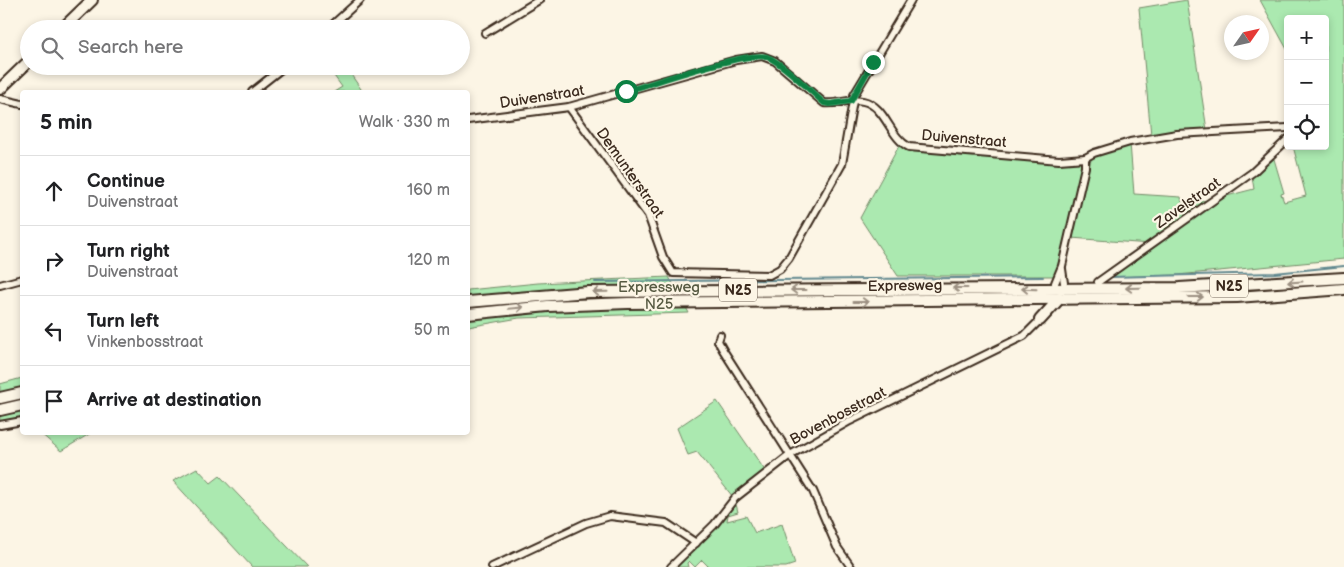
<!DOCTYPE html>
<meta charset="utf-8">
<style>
:root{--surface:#fff;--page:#f2f2f2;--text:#202124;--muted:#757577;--line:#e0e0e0}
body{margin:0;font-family:"Balsamiq Sans",sans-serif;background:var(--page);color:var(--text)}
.controls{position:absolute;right:15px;top:15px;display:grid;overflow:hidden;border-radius:5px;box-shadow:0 2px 8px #0003}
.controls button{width:45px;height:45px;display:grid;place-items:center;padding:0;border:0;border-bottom:1px solid var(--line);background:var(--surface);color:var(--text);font:25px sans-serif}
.compass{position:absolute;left:1224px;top:15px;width:45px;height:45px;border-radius:50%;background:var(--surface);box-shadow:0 2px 8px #0003;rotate:56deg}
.stop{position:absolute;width:15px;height:15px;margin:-11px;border:4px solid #0b8043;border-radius:50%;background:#fff}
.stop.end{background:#0b8043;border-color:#fff;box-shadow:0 1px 5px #0008}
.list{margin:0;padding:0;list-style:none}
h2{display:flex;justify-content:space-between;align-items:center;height:65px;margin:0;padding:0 20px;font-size:21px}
h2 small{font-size:16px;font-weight:400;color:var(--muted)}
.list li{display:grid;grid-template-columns:32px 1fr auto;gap:15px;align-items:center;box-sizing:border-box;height:70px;padding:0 20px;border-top:1px solid var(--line)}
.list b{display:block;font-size:19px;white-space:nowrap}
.list p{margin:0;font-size:16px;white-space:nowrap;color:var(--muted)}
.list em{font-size:16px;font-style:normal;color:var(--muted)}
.icon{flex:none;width:28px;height:28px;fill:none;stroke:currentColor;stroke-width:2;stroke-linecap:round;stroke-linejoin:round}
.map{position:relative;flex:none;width:1344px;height:567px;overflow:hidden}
.search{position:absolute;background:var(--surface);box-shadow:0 2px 8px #0003;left:20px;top:20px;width:450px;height:55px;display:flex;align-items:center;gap:12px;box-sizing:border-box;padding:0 18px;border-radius:28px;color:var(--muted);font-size:19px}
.panel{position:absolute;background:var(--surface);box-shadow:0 2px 8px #0003;left:20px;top:90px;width:450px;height:345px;border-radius:5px}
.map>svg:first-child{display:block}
.green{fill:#abe9b0;stroke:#738a67}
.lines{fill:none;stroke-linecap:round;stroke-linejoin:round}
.stream{stroke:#61888f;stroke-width:2}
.minor-casing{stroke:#3b2a1e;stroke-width:10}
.primary-casing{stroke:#3b2a1e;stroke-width:14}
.trunk-casing{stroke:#3b2a1e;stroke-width:14}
.minor{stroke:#fcf5e5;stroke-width:6}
.primary{stroke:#fcf5e5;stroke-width:10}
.trunk{stroke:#fcf5e5;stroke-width:10}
.oneway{stroke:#9c9082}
.route{stroke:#0b8043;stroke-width:6}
.labels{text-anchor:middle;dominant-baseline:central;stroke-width:4.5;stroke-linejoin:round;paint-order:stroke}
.shield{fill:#fcf5e5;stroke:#75675a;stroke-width:1}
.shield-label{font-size:14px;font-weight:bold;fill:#3b2a1e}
.street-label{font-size:15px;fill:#3b2a1e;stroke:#fcf5e5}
.park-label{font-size:15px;fill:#575a42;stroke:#fcf5e5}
</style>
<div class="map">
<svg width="1344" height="567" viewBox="0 0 1344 567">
<rect width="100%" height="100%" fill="#fcf5e5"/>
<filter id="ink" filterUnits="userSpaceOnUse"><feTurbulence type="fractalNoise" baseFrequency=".02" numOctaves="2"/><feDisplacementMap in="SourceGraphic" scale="10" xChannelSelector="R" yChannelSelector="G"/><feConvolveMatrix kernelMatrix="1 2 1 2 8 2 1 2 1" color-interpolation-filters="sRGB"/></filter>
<g filter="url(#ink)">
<g class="green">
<path d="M 1187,0 L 1207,130 L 1151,135 L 1139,8 Z"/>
<path d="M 1260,0 L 1344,0 L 1344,259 L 1177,275 L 1110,277 L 1150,244 L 1071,238 L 1092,156 L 1130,143 L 1134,194 L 1181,197 L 1182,202 L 1211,200 L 1254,189 L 1252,177 L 1274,159 L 1284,193 L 1281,194 L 1284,202 L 1306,196 L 1293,146 L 1325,146 L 1325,19 L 1288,19 L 1288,51 Z"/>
<path d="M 327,66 L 345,66 L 363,92 L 334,92 L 342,87 Z"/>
<path d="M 900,144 L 913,149 L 1078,161 L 1082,165 L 1082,169 L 1055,276 L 898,276 L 860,218 Z"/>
<path d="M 669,277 L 689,313 L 519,318 L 468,327 L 468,290 L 538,283 Z"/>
<path d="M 22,378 L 22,418 L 0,423 L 0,384 Z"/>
<path d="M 717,401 L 766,472 L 745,490 L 746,493 L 736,504 L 738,512 L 728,515 L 727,521 L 746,516 L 755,533 L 782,524 L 795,564 L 786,567 L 709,567 L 702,560 L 695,567 L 689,561 L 687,563 L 688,567 L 671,567 L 714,525 L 733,497 L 697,452 L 688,455 L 677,428 Z"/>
<path d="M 40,433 L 91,433 L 61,451 Z"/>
<path d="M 197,468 L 211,483 L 220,476 L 307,567 L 252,567 L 173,481 Z"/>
</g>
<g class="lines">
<g class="stream">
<path d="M 1109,277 L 1275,273 L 1344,266"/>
<path d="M 595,282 L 1043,277"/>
</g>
<defs>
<g id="minor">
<path d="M 328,29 L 360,0"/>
<path d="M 485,33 L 539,0"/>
<path d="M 252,92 L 285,66"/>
<path d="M 0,99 L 22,104"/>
<path d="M 569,107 L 648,215 L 663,257 L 673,273 L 769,275 L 780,269 L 789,258 L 842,164 L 854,95 L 911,0"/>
<path d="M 468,120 L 569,107 L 736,60 L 762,56 L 775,61 L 824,103 C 837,105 850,98 863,101 C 886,106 889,137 909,147 L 1059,160 L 1085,158 L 1094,153 L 1130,142 L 1177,134 L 1288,128"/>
<path d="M 1062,269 L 1064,283"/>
<path d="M 1098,282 L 1253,172 L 1288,139"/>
<path d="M 1055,283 L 1062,266 L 1085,167 L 1085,158"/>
<path d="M 0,285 L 22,279"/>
<path d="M 720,335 L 718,341 L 723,350 L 813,491 L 837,547 L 851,567"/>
<path d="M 0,425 L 22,421"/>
<path d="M 492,567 L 586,523 L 610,516 L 666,523 L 696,543"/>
<path d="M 671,567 L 714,525 L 735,498 L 790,455 L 850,421 L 1024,336 L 1040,320"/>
</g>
<g id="primary">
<path d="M 62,29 L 92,0"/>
<path d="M 0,89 L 29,61"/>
</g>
<g id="trunk">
<path d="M 468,302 L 588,292 L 1179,288 L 1344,278"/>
<path d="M 468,314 L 548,306 L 628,303 L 1237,297 L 1344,289"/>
<path d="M 1040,320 L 1060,298"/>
<path d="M 0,398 L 22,393"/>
<path d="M 0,410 L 22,405"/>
</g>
</defs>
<use href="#minor" class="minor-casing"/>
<use href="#primary" class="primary-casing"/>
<use href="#trunk" class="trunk-casing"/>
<use href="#minor" class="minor"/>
<use href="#primary" class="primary"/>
<use href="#trunk" class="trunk"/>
</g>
<defs><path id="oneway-shaft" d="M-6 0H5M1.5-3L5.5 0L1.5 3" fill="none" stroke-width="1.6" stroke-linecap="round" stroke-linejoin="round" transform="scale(1.25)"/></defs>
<g class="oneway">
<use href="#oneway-shaft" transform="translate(1295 282) rotate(176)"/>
<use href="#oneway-shaft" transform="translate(960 288) rotate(180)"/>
<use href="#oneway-shaft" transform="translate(1133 288) rotate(179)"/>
<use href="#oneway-shaft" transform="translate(1029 289) rotate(-178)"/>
<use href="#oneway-shaft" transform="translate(798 290) rotate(180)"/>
<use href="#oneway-shaft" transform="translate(600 292) rotate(179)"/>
<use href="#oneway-shaft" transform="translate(1196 297)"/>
<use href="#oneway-shaft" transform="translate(861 302)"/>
<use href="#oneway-shaft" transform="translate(516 308) rotate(-5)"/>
</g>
</g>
<g class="lines" filter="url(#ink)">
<path class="route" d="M 626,91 C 652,84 745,51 767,57 C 782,62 810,91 824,103 L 830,104 L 851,101 L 873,62"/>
</g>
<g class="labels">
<g class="shield">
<rect x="1210" y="274.5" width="38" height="23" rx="4"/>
<rect x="719" y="278.5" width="38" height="23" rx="4"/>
</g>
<g class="shield-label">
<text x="1229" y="286">N25</text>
<text x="738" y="290">N25</text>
</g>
<g class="street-label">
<text transform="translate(542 97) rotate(-9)">Duivenstraat</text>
<text transform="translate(964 139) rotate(5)">Duivenstraat</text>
<text transform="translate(630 173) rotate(55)">Demunterstraat</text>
<text transform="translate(1188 203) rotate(-35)">Zavelstraat</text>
<text transform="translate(905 286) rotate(-1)">Expresweg</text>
<text transform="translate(838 416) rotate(-28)">Bovenbosstraat</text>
</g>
<g class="park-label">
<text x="659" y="287">Expressweg<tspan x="659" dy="17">N25</tspan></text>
</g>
</g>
</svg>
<div class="controls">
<button>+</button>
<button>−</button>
<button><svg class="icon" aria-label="locate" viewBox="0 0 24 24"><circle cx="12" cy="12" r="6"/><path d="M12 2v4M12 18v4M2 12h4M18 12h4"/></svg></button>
</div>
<svg class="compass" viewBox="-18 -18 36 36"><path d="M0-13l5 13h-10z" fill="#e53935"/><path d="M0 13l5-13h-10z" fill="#757577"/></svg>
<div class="stop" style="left:626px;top:91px"></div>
<div class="stop end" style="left:873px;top:62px"></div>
<div class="search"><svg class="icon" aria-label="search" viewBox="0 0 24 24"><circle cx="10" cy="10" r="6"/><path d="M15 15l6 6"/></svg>Search here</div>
<section class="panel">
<h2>5 min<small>Walk · 330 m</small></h2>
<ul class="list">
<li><svg class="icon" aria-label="ahead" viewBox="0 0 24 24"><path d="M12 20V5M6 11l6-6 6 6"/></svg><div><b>Continue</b><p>Duivenstraat</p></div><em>160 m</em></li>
<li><svg class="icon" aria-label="right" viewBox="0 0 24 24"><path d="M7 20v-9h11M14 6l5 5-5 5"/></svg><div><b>Turn right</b><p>Duivenstraat</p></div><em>120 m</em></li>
<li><svg class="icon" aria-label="left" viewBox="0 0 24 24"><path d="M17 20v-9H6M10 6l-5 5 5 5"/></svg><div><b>Turn left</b><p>Vinkenbosstraat</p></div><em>50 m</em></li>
<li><svg class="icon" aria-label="arrive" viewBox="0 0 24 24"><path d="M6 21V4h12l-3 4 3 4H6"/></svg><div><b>Arrive at destination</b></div></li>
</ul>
</section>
</div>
